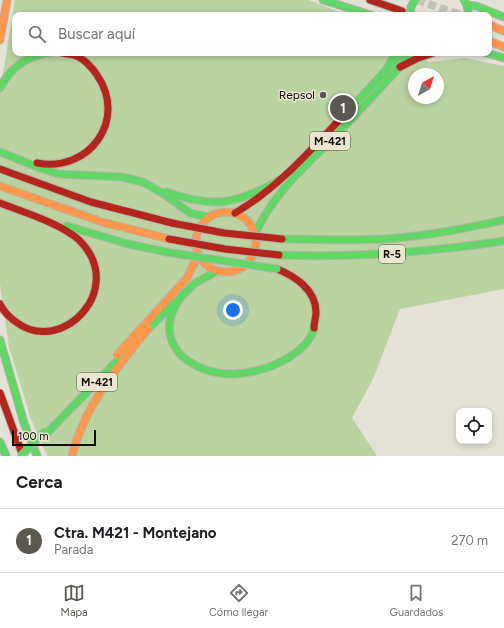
<!DOCTYPE html>
<html lang="es">
<meta charset="utf-8">
<style>
:root{--surface:#fff;--page:#f2f2f2;--text:#202124;--muted:#757577;--line:#e0e0e0;--accent:#5a584f}
body{margin:0;font-family:Figtree,sans-serif;background:var(--page);color:var(--text)}
.controls{position:absolute;right:12px;bottom:12px;display:grid;overflow:hidden;border-radius:8px;box-shadow:0 2px 6px #0003}
.controls button{width:36px;height:36px;display:grid;place-items:center;padding:0;border:0;border-bottom:1px solid var(--line);background:var(--surface);color:var(--text);font:20px sans-serif}
.compass{position:absolute;left:408px;top:68px;width:36px;height:36px;border-radius:50%;background:var(--surface);box-shadow:0 2px 6px #0003;rotate:39deg}
.scale{position:absolute;left:12px;bottom:10px;width:84px;box-sizing:border-box;padding-left:4px;border:2px solid #0f0d06;border-top:0;font-size:11px;line-height:14px;white-space:nowrap;color:#0f0d06;-webkit-text-stroke:3px #eae6d0;paint-order:stroke}
.you{position:absolute;left:233px;top:310px;width:14px;height:14px;margin:-10px;border:3px solid #fff;border-radius:50%;background:#1a73e8;box-shadow:0 0 0 6px #1a73e833}
.badge{display:grid;place-items:center;width:26px;height:26px;border-radius:50%;background:var(--accent);color:#fff;font-size:13px;font-weight:700}
.pin{position:absolute;translate:-50% -50%;border:2px solid #fff;box-shadow:0 1px 4px #0006}
.list{margin:0;padding:0;list-style:none}
h2{display:flex;justify-content:space-between;align-items:center;height:52px;margin:0;padding:0 16px;font-size:17px}
h2 small{font-size:13px;font-weight:400;color:var(--muted)}
.list li{display:grid;grid-template-columns:26px 1fr auto;gap:12px;align-items:center;box-sizing:border-box;height:64px;padding:0 16px;border-top:1px solid var(--line)}
.list b{display:block;font-size:15px;white-space:nowrap}
.list p{margin:0;font-size:13px;white-space:nowrap;color:var(--muted)}
.list em{font-size:13px;font-style:normal;color:var(--muted)}
.icon{flex:none;width:22px;height:22px;fill:none;stroke:currentColor;stroke-width:2;stroke-linecap:round;stroke-linejoin:round}
.map{position:relative;flex:none;width:504px;height:456px;overflow:hidden}
.search{position:absolute;background:var(--surface);box-shadow:0 2px 6px #0003;left:12px;right:12px;top:12px;height:44px;display:flex;align-items:center;gap:10px;box-sizing:border-box;padding:0 14px;border-radius:8px;color:var(--muted);font-size:15px}
.sheet{height:116px;background:var(--surface)}
nav{display:flex;justify-content:space-around;align-items:center;box-sizing:border-box;height:56px;border-top:1px solid var(--line);background:var(--surface);font-size:11px;color:var(--muted)}
nav a{display:grid;justify-items:center;gap:2px}
nav .on{color:var(--accent)}
.map>svg:first-child{display:block}
.green{fill:#bbd2a1;fill-rule:evenodd}
.lines{fill:none;stroke-linecap:round;stroke-linejoin:round}
.highway-tunnel{stroke:#c4c2b7;stroke-width:8;stroke-dasharray:8 4;stroke-linecap:butt}
.fast-casing{stroke:#b5b4ab;stroke-width:9}
.slow-casing{stroke:#b5b4ab;stroke-width:9}
.jam-casing{stroke:#b5b4ab;stroke-width:9}
.fast{stroke:#63d668;stroke-width:7}
.slow{stroke:#ff974d;stroke-width:7}
.jam{stroke:#b3261e;stroke-width:7}
.fast-bridge-casing{stroke:#b5b4ab;stroke-width:9;stroke-linecap:butt}
.jam-bridge-casing{stroke:#b5b4ab;stroke-width:9;stroke-linecap:butt}
.fast-bridge{stroke:#63d668;stroke-width:7}
.jam-bridge{stroke:#b3261e;stroke-width:7}
.poi-dot{fill:#5a584f;stroke:#eae6d0;stroke-width:1.5}
.labels{text-anchor:middle;dominant-baseline:central;stroke-width:3;stroke-linejoin:round;paint-order:stroke}
.shield{fill:#eae6d0;stroke:#514e43;stroke-width:1}
.shield-label{font-size:11px;font-weight:bold;fill:#0f0d06}
.poi-label{font-size:12px;fill:#0f0d06;stroke:#eae6d0;text-anchor:end}
</style>
<div class="map">
<svg width="504" height="456" viewBox="0 0 504 456">
<rect width="100%" height="100%" fill="#e4e2d6"/>
<path class="green" d="M 15,0 L 309,0 L 347,15 L 15,15 L 15,53 L 412,53 L 429,62 L 465,58 L 504,66 L 504,289 L 400,309 L 373,379 L 352,418 L 377,456 L 47,456 L 31,419 L 9,347 L 0,284 L 0,91 ZM 414,74 L 438,74 L 438,98 L 414,98 Z"/>
<g class="lines">
<path class="highway-tunnel" d="M 417,0 L 461,15"/>
<defs>
<g id="fast">
<path d="M 323,0 L 371,15"/>
<path d="M 464,0 L 467,5 L 469,15"/>
<path d="M 467,5 L 476,6 L 504,17"/>
<path d="M 410,15 L 411,7 L 415,0"/>
<path d="M 486,53 L 504,58"/>
<path d="M 383,75 L 396,53"/>
<path d="M 0,88 C 10,68 25,57 47,53"/>
<path d="M 349,110 L 402,53"/>
<path d="M 0,152 L 40,168 L 59,174 L 122,177 L 143,182 L 164,194 L 190,213 L 209,217"/>
<path d="M 166,192 C 216,209 233,204 279,181"/>
<path d="M 67,226 L 128,244 L 166,252"/>
<path d="M 255,234 C 275,190 307,165 340,131 C 365,105 388,79 413,53"/>
<path d="M 282,239 C 316,239 349,241 383,239 C 424,237 464,229 504,220"/>
<path d="M 279,255 C 355,258 429,252 504,241"/>
<path d="M 184,293 C 178,301 172,310 170,320 C 164,356 203,375 234,374 C 254,373 274,367 291,356 C 301,350 312,339 314,328"/>
<path d="M 144,333 L 194,284 L 217,271"/>
<path d="M 0,340 L 24,423 L 37,456"/>
<path d="M 45,435 L 126,352"/>
<path d="M 0,442 L 6,456"/>
</g>
<g id="slow">
<path d="M 489,25 L 504,31"/>
<path d="M 0,40 L 7,0"/>
<path d="M 489,41 L 504,47"/>
<path d="M 0,186 L 102,222 L 169,239"/>
<circle cx="226" cy="242" r="30"/>
<path d="M 117,355 L 187,278 L 198,255"/>
<path d="M 72,456 C 84,407 117,367 148,329"/>
</g>
<g id="jam">
<path d="M 370,0 L 402,11"/>
<path d="M 400,67 L 418,58 L 433,53"/>
<path d="M 37,163 C 89,173 128,120 97,75 C 92,67 83,58 74,55 C 70,54 66,54 62,53"/>
<path d="M 0,169 L 91,202 L 172,223"/>
<path d="M 0,203 C 23,212 62,224 79,240 C 128,288 62,357 16,322 C 9,317 4,312 0,304"/>
<path d="M 235,213 C 280,187 313,147 349,110"/>
<path d="M 277,269 C 295,276 316,290 316,312 C 316,317 314,323 314,328"/>
<path d="M 0,393 L 23,456"/>
</g>
</defs>
<use href="#fast" class="fast-casing"/>
<use href="#slow" class="slow-casing"/>
<use href="#jam" class="jam-casing"/>
<use href="#fast" class="fast"/>
<use href="#slow" class="slow"/>
<use href="#jam" class="jam"/>
<defs>
<g id="fast-bridge">
<path d="M 166,252 L 277,269"/>
<path d="M 21,456 L 44,432"/>
</g>
<g id="jam-bridge">
<path d="M 172,223 L 224,233 L 282,239"/>
<path d="M 169,239 L 225,249 L 279,255"/>
</g>
</defs>
<use href="#fast-bridge" class="fast-bridge-casing"/>
<use href="#jam-bridge" class="jam-bridge-casing"/>
<use href="#fast-bridge" class="fast-bridge"/>
<use href="#jam-bridge" class="jam-bridge"/>
</g>
<circle class="poi-dot" cx="323" cy="95" r="4"/>
<g class="labels">
<g class="shield">
<rect x="310" y="132" width="40" height="18" rx="3"/>
<rect x="379" y="245" width="26" height="18" rx="3"/>
<rect x="77" y="373" width="40" height="18" rx="3"/>
</g>
<g class="shield-label">
<text x="330" y="141">M-421</text>
<text x="392" y="254">R-5</text>
<text x="97" y="382">M-421</text>
</g>
<g class="poi-label">
<text x="315" y="95">Repsol</text>
</g>
</g>
</svg>
<div class="controls">
<button><svg class="icon" aria-label="locate" viewBox="0 0 24 24"><circle cx="12" cy="12" r="6"/><path d="M12 2v4M12 18v4M2 12h4M18 12h4"/></svg></button>
</div>
<svg class="compass" viewBox="-18 -18 36 36"><path d="M0-13l5 13h-10z" fill="#e53935"/><path d="M0 13l5-13h-10z" fill="#757577"/></svg>
<div class="scale">100 m</div>
<div class="you"></div>
<div class="pin badge" style="left:343px;top:108px">1</div>
<div class="search"><svg class="icon" aria-label="search" viewBox="0 0 24 24"><circle cx="10" cy="10" r="6"/><path d="M15 15l6 6"/></svg>Buscar aquí</div>
</div>
<section class="sheet">
<h2>Cerca<small></small></h2>
<ul class="list">
<li><span class="badge">1</span><div><b>Ctra. M421 - Montejano</b><p>Parada</p></div><em>270 m</em></li>
</ul>
</section>
<nav>
<a class="on"><svg class="icon" aria-label="map" viewBox="0 0 24 24"><path d="M3 6l6-2 6 2 6-2v14l-6 2-6-2-6 2zM9 4v14M15 6v14"/></svg>Mapa</a>
<a><svg class="icon" aria-label="directions" viewBox="0 0 24 24"><path d="M12 3l9 9-9 9-9-9zM9 14v-3h6M13 9l2 2-2 2"/></svg>Cómo llegar</a>
<a><svg class="icon" aria-label="saved" viewBox="0 0 24 24"><path d="M7 4h10v16l-5-4-5 4z"/></svg>Guardados</a>
</nav>
